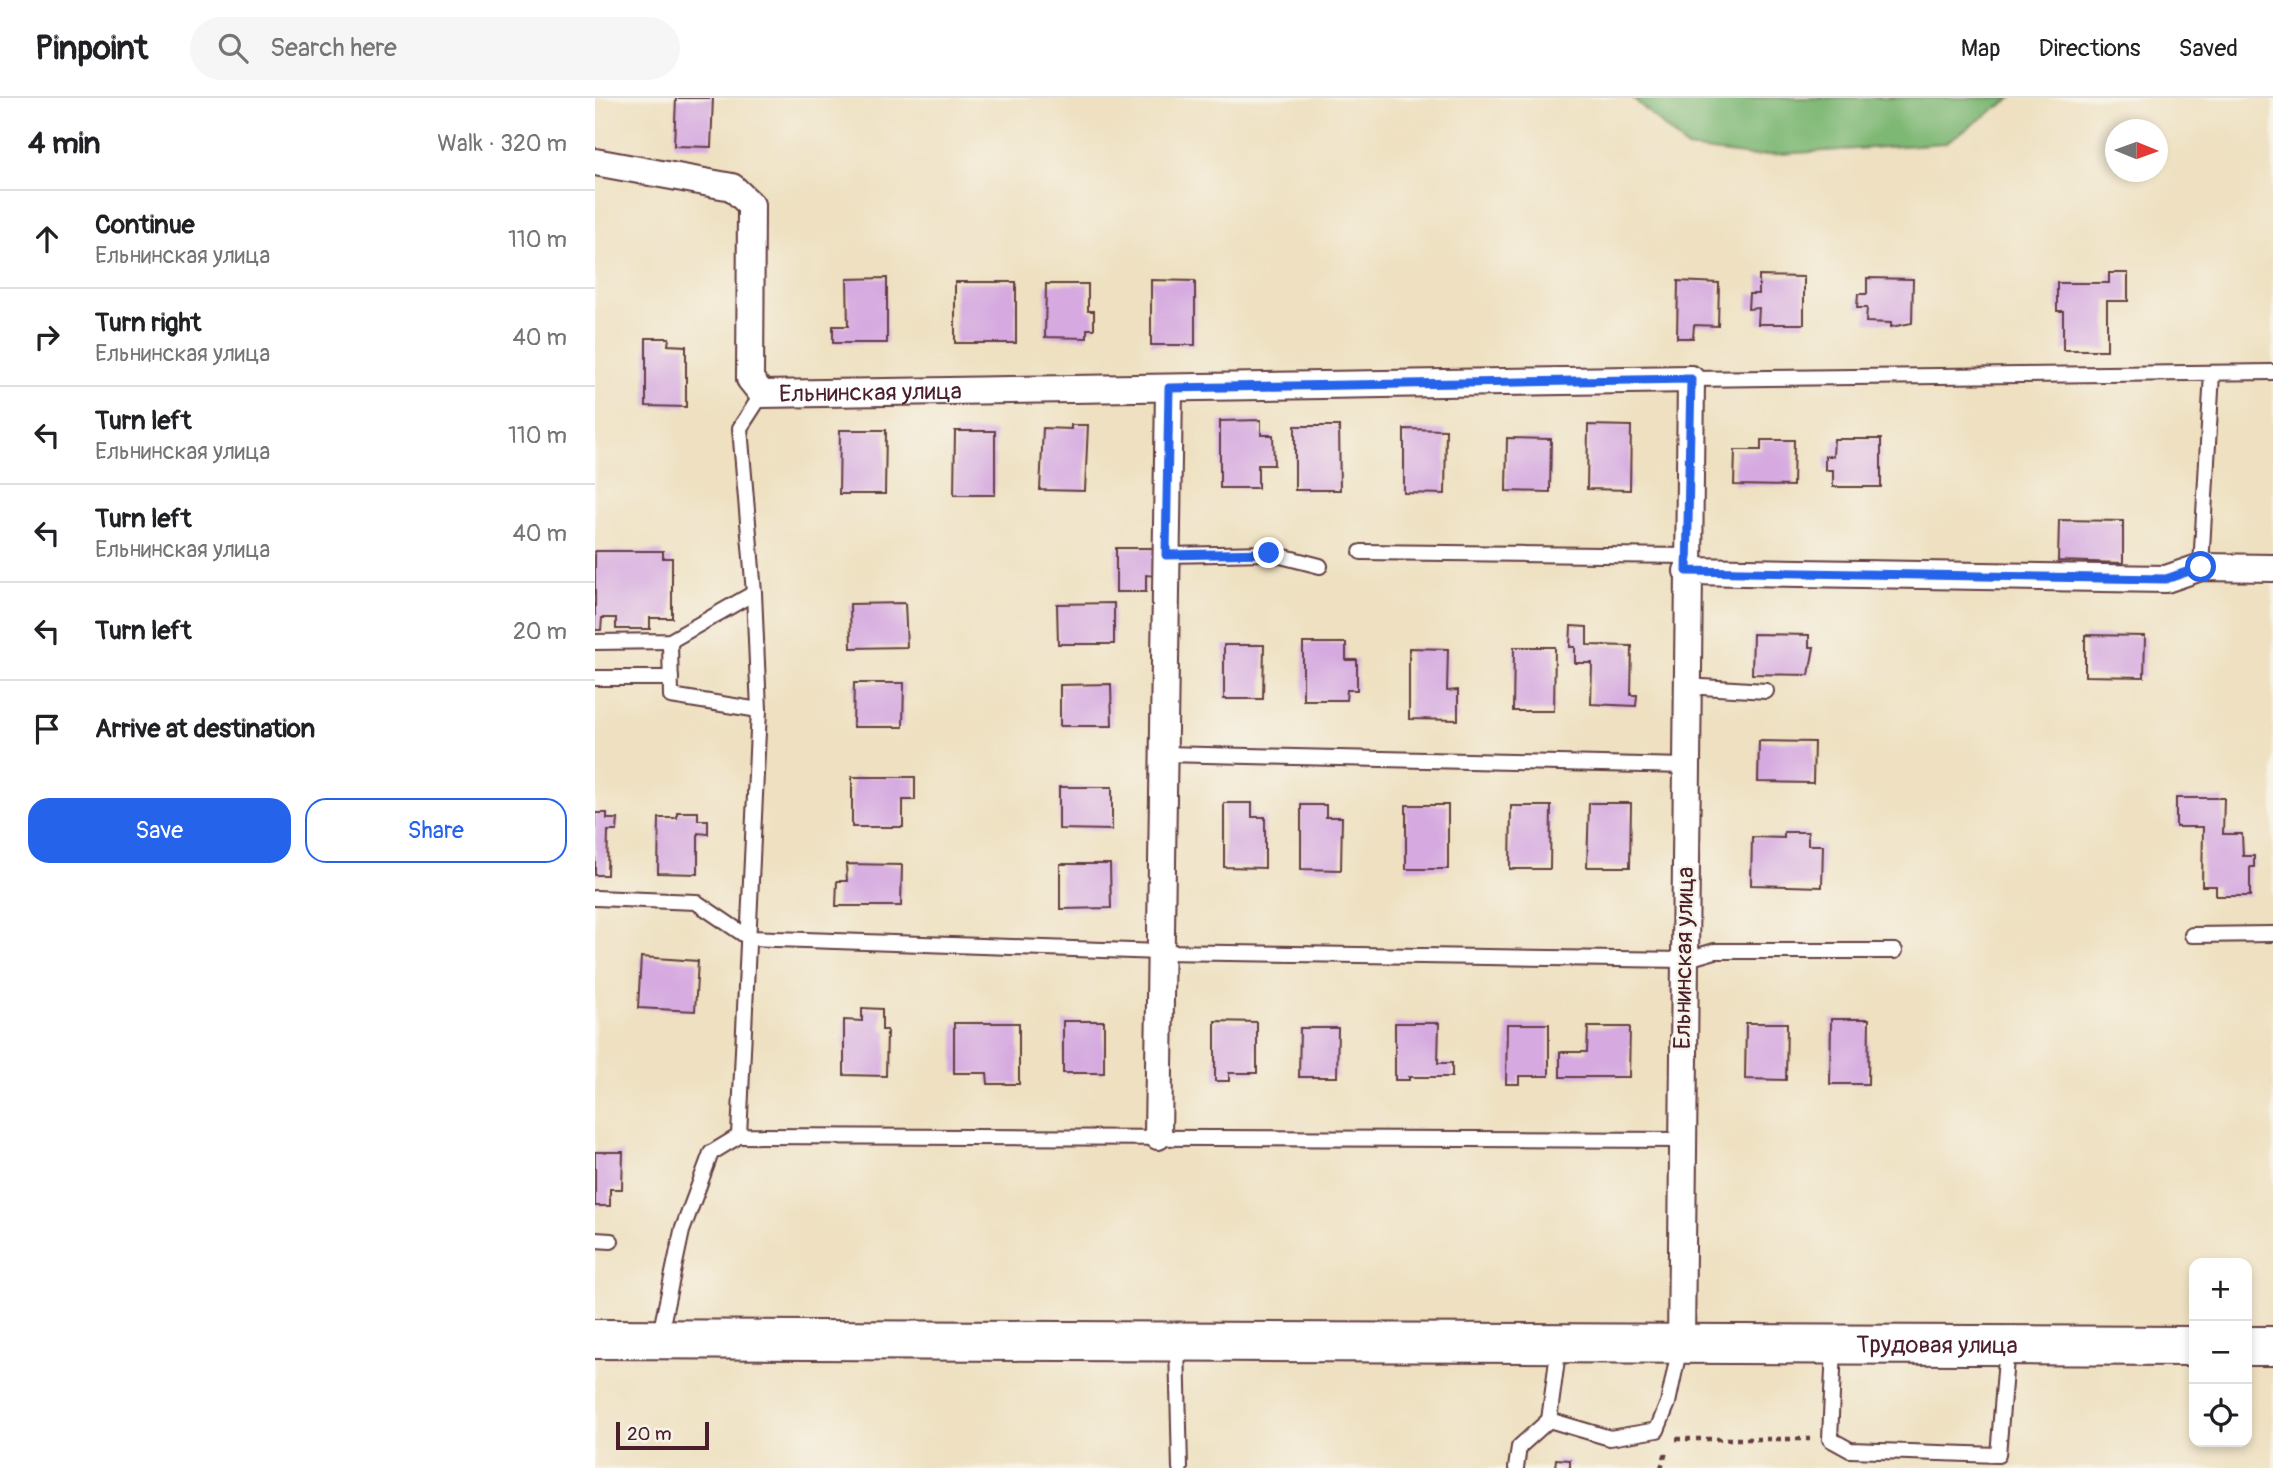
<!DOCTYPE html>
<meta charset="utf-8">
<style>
:root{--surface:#fff;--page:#f6f6f6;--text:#202124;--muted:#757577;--line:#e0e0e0;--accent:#2563eb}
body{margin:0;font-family:Pangolin,sans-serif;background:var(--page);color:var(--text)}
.controls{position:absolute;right:21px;bottom:21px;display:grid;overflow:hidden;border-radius:14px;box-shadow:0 4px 10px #0003}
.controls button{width:63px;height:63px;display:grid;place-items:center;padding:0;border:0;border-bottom:2px solid var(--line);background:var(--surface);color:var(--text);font:35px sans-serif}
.compass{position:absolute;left:1510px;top:21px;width:63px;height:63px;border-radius:50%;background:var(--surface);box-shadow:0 4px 10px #0003;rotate:91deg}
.scale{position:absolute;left:21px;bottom:18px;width:93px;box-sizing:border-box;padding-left:7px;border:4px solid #4a1f2b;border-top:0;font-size:19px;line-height:24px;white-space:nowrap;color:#4a1f2b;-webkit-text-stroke:5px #f7f3e8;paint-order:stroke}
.stop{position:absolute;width:21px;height:21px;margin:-16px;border:5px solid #2563eb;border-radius:50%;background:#fff}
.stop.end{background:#2563eb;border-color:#fff;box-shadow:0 2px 7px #0008}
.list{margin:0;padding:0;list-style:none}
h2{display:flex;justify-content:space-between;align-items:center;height:91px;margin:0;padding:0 28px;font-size:30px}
h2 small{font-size:23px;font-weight:400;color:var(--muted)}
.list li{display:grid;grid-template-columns:46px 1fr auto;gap:21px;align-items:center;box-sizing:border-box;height:98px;padding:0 28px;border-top:2px solid var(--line)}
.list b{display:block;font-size:26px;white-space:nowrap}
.list p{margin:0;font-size:23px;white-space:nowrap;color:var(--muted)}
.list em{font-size:23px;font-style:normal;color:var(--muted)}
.actions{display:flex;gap:14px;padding:21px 28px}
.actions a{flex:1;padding:16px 0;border:2px solid var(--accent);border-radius:21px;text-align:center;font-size:24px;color:var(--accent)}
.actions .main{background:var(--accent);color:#fff}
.icon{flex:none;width:38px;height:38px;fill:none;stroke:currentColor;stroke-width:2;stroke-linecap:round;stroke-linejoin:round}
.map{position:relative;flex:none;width:1678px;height:1370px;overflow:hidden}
header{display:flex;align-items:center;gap:42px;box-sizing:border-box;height:98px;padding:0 35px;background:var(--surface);border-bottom:2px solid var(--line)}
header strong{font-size:33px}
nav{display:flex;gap:38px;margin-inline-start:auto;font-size:24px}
.search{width:490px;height:63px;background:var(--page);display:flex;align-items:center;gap:18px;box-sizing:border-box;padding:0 24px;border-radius:38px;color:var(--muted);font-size:26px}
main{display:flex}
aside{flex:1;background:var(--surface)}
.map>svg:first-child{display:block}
.forest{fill:#7eb875;stroke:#646c50;stroke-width:2}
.building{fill:#d6aae0}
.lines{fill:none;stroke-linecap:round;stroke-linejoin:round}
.service-casing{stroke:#633c41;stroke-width:18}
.minor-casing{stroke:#633c41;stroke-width:30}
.secondary-casing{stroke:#633c41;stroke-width:42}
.path{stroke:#633c41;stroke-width:4.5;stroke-dasharray:5 5;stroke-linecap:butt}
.service{stroke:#fff;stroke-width:14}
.minor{stroke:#fff;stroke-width:26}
.secondary{stroke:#fff;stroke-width:38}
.route{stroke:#2563eb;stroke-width:9}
.labels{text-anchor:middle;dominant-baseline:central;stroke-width:5;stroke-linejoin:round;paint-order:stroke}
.street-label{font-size:24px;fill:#4a1f2b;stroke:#f7f3e8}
</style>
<header>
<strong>Pinpoint</strong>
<div class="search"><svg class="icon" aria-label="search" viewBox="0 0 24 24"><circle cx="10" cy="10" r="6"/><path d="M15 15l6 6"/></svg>Search here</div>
<nav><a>Map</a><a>Directions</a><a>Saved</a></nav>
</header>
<main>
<aside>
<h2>4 min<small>Walk · 320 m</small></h2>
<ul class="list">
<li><svg class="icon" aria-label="ahead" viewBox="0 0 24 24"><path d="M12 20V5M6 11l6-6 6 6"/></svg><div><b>Continue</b><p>Ельнинская улица</p></div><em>110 m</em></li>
<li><svg class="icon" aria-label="right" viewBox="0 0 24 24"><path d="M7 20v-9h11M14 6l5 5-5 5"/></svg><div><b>Turn right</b><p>Ельнинская улица</p></div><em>40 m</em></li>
<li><svg class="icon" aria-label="left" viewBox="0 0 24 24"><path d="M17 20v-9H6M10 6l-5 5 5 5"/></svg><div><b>Turn left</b><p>Ельнинская улица</p></div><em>110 m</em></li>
<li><svg class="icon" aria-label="left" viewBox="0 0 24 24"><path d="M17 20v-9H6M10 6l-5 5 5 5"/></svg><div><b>Turn left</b><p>Ельнинская улица</p></div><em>40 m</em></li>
<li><svg class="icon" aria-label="left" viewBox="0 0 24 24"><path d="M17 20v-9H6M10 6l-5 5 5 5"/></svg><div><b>Turn left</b></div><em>20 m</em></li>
<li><svg class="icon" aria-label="arrive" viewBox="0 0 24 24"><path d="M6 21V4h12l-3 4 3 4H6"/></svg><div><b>Arrive at destination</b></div></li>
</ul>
<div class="actions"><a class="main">Save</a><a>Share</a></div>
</aside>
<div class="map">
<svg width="1678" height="1370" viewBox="0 0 1678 1370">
<rect width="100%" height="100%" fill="#f7f3e8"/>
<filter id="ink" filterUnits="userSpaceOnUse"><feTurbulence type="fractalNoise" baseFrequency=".0143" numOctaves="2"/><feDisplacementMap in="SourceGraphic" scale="14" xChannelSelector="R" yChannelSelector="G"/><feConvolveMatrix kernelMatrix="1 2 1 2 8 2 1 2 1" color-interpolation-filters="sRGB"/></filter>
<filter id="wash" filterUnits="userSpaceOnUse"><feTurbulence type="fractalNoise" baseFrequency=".00686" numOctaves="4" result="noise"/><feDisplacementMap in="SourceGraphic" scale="28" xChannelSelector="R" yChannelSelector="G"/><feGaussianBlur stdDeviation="1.57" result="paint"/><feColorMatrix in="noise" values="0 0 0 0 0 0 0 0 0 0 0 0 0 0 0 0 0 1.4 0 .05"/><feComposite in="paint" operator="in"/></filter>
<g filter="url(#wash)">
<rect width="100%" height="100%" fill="#eee0c0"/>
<path class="forest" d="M 1038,0 L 1417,0 L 1350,45 L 1157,58 L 1092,50 Z"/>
<g id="blocks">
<g class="building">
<path d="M 81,0 L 118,0 L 116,49 L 79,48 Z"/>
<path d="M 1514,175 L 1533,175 L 1533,203 L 1512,203 L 1512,252 L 1468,252 L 1468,213 L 1462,213 L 1462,185 L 1514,185 Z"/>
<path d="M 1164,178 L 1209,179 L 1209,226 L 1163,226 L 1164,210 L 1153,211 L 1154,196 L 1164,196 Z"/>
<path d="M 292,180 L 292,245 L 238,245 L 238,228 L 253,228 L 252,181 Z"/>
<path d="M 1272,180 L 1318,181 L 1317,225 L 1296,229 L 1296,225 L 1271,224 L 1272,210 L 1262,210 L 1263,196 L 1272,196 Z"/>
<path d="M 556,182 L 600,183 L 600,247 L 556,247 Z"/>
<path d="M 1083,183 L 1124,185 L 1123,228 L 1099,227 L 1098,240 L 1082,240 Z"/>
<rect x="360" y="184" width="61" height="61"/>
<path d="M 451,186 L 493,186 L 493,213 L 499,213 L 499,231 L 492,231 L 492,240 L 450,239 Z"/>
<path d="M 51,240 L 74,240 L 73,247 L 91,248 L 91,309 L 51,308 Z"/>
<path d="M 666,322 L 666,337 L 678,337 L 679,367 L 663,367 L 663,390 L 625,390 L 625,323 Z"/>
<path d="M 476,327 L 493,327 L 490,393 L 445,392 L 448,330 L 476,331 Z"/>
<path d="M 993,327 L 1036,328 L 1035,392 L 992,391 Z"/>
<path d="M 700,328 L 744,328 L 745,392 L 700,392 Z"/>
<path d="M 809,331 L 851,332 L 850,396 L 809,395 Z"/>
<path d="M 245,332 L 291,332 L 290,396 L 244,396 Z"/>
<path d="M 360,333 L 400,333 L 400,397 L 359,397 Z"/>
<path d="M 912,340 L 956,341 L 955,394 L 911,393 Z"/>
<path d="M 1239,341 L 1286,341 L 1286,389 L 1238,389 L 1238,372 L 1230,372 L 1230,358 L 1238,358 Z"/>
<path d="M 1166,342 L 1199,342 L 1198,388 L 1139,387 L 1140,352 L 1166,352 Z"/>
<path d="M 1464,422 L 1528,423 L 1528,465 L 1463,463 Z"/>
<path d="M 521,450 L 561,450 L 561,478 L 551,477 L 551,494 L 521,494 Z"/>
<path d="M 0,453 L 68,453 L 68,460 L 77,460 L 77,520 L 55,520 L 55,531 L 21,531 L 21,520 L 7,520 L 6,532 L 0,532 Z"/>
<path d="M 310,505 L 312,549 L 256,550 L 255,506 Z"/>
<path d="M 519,505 L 519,546 L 463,546 L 462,506 Z"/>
<path d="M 976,528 L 992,529 L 992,547 L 1037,548 L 1036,597 L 1042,597 L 1041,608 L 996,606 L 997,565 L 980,565 L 980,549 L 975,549 Z"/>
<path d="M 1158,536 L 1214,537 L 1214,549 L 1219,549 L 1214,577 L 1157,576 Z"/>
<path d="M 1490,537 L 1550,538 L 1549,579 L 1490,578 Z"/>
<path d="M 708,545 L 751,545 L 751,562 L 762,562 L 762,592 L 752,592 L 751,602 L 708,602 Z"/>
<path d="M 629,547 L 669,547 L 668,601 L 629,601 Z"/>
<path d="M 919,549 L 960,549 L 959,613 L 918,613 Z"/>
<path d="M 814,550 L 853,551 L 852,593 L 863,592 L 863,622 L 814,621 Z"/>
<path d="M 259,585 L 309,585 L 308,629 L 258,629 Z"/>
<path d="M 516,586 L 517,628 L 465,628 L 465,587 Z"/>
<path d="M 1164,643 L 1219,644 L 1218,685 L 1163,684 Z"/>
<path d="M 257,679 L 320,679 L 320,702 L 308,702 L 308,729 L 257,729 Z"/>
<path d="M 464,689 L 517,689 L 517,732 L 464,731 Z"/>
<path d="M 1581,700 L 1629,700 L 1628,736 L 1647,736 L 1648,758 L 1659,758 L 1659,769 L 1655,769 L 1655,798 L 1621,798 L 1621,788 L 1607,788 L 1608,729 L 1581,729 Z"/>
<path d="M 629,705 L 657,705 L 657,719 L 670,719 L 670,770 L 629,769 Z"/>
<path d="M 994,705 L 1036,705 L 1035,769 L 992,769 Z"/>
<path d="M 706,707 L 731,707 L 731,719 L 747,719 L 746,772 L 706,771 Z"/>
<rect x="811" y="707" width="42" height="64"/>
<path d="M 916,708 L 956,708 L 955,771 L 915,771 Z"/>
<path d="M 82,714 L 103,714 L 103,722 L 113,722 L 113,736 L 103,735 L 103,776 L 63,775 L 64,720 L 82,720 Z"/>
<path d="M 0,715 L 12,715 L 12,721 L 23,721 L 22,733 L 13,733 L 12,777 L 0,777 Z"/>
<path d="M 1189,734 L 1213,734 L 1213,747 L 1228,747 L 1227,789 L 1156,787 L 1157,739 L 1189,740 Z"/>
<path d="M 251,766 L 307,767 L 306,808 L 241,808 L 242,783 L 252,783 Z"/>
<path d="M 465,766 L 515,766 L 516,810 L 465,811 Z"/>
<path d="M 46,859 L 103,863 L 100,913 L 43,910 Z"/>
<path d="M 267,910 L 287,911 L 287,932 L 292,932 L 291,978 L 249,977 L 249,922 L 267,923 Z"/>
<path d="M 1236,921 L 1274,921 L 1273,986 L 1235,986 Z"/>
<rect x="468" y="923" width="41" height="52"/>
<path d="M 620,923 L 662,924 L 662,975 L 634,975 L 634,983 L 620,983 Z"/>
<path d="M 359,925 L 424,925 L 424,986 L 393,986 L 392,975 L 359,975 Z"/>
<path d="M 800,925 L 844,925 L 843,965 L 857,965 L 857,979 L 814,979 L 814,982 L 800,982 Z"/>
<path d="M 1151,925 L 1192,925 L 1191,982 L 1150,981 Z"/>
<path d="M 912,926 L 954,926 L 954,978 L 924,978 L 924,986 L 911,986 Z"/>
<path d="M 993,929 L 1035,929 L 1034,979 L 965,979 L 965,954 L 992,954 Z"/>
<path d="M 705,930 L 743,930 L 742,979 L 704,979 Z"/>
<path d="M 0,1054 L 28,1054 L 27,1091 L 15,1091 L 15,1108 L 0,1108 Z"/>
<path d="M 961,1361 L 975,1362 L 975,1370 L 960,1370 Z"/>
</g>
</g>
</g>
<g filter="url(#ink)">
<use href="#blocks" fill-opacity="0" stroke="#633c41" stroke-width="2"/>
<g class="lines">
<defs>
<g id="service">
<path d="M 1096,281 L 1678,274"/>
<path d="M 167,296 L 145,330 L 159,495 L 164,612 L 144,1038 L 1088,1042"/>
<path d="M 766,454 L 1093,458"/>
<path d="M 571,457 L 674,455 L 725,468"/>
<path d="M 1606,469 L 1617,275"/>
<path d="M 75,543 L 76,598 L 164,612"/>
<path d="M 0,544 L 75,543 L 159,495"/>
<path d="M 0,580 L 76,580"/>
<path d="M 1091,588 L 1171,593"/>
<path d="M 569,656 L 1091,668"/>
<path d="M 0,800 L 101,804 L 154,840 L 566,854 L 1089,862 L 1120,853 L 1300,853"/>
<path d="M 1597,837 L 1678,836"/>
<path d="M 0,1142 L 16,1143"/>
<path d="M 64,1241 L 87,1133 L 116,1055 L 144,1038"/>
<path d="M 582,1247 L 585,1370"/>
<path d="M 1239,1249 L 1235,1341 L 1255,1352 L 1403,1357 L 1412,1249"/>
<path d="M 954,1322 L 964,1247"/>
<path d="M 921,1370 L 924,1349 L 954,1322 L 1015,1340 L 1062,1332 L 1073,1305 L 1085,1248"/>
</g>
<g id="minor">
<path id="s1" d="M 0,64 L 137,89 L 156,107 L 155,281 L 167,296 L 1096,281 L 1086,1247"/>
<path d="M 1092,473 L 1571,481 L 1606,469 L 1678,470"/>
<path d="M 563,1038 L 574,290"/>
</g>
<g id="secondary">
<path id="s2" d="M 0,1241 L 1599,1248"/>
<path d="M 1652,1248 L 1678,1248"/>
</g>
</defs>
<use href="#service" class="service-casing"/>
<use href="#minor" class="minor-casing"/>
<use href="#secondary" class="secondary-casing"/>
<g class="path">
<path d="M 1081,1341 L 1215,1341"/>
<path d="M 1066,1370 L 1072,1351"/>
</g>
<use href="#service" class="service"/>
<use href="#minor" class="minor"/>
<use href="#secondary" class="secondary"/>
</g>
</g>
<g class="lines" filter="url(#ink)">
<path class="route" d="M 674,455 L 571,457 L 574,290 L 1096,281 L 1092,473 L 1571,481 L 1606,469"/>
</g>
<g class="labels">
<g class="street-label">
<text stroke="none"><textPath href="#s1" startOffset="467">Ельнинская улица</textPath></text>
<text transform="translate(1089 860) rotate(-89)">Ельнинская улица</text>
<text stroke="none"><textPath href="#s2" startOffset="1342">Трудовая улица</textPath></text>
</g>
</g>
</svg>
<div class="controls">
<button>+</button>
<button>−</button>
<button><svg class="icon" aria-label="locate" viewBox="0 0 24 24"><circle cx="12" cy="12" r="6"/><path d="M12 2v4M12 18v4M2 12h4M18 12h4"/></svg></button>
</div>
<svg class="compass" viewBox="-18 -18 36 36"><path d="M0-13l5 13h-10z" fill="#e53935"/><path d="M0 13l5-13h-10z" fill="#757577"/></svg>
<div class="scale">20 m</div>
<div class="stop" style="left:1606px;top:469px"></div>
<div class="stop end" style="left:674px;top:455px"></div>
</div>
</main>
